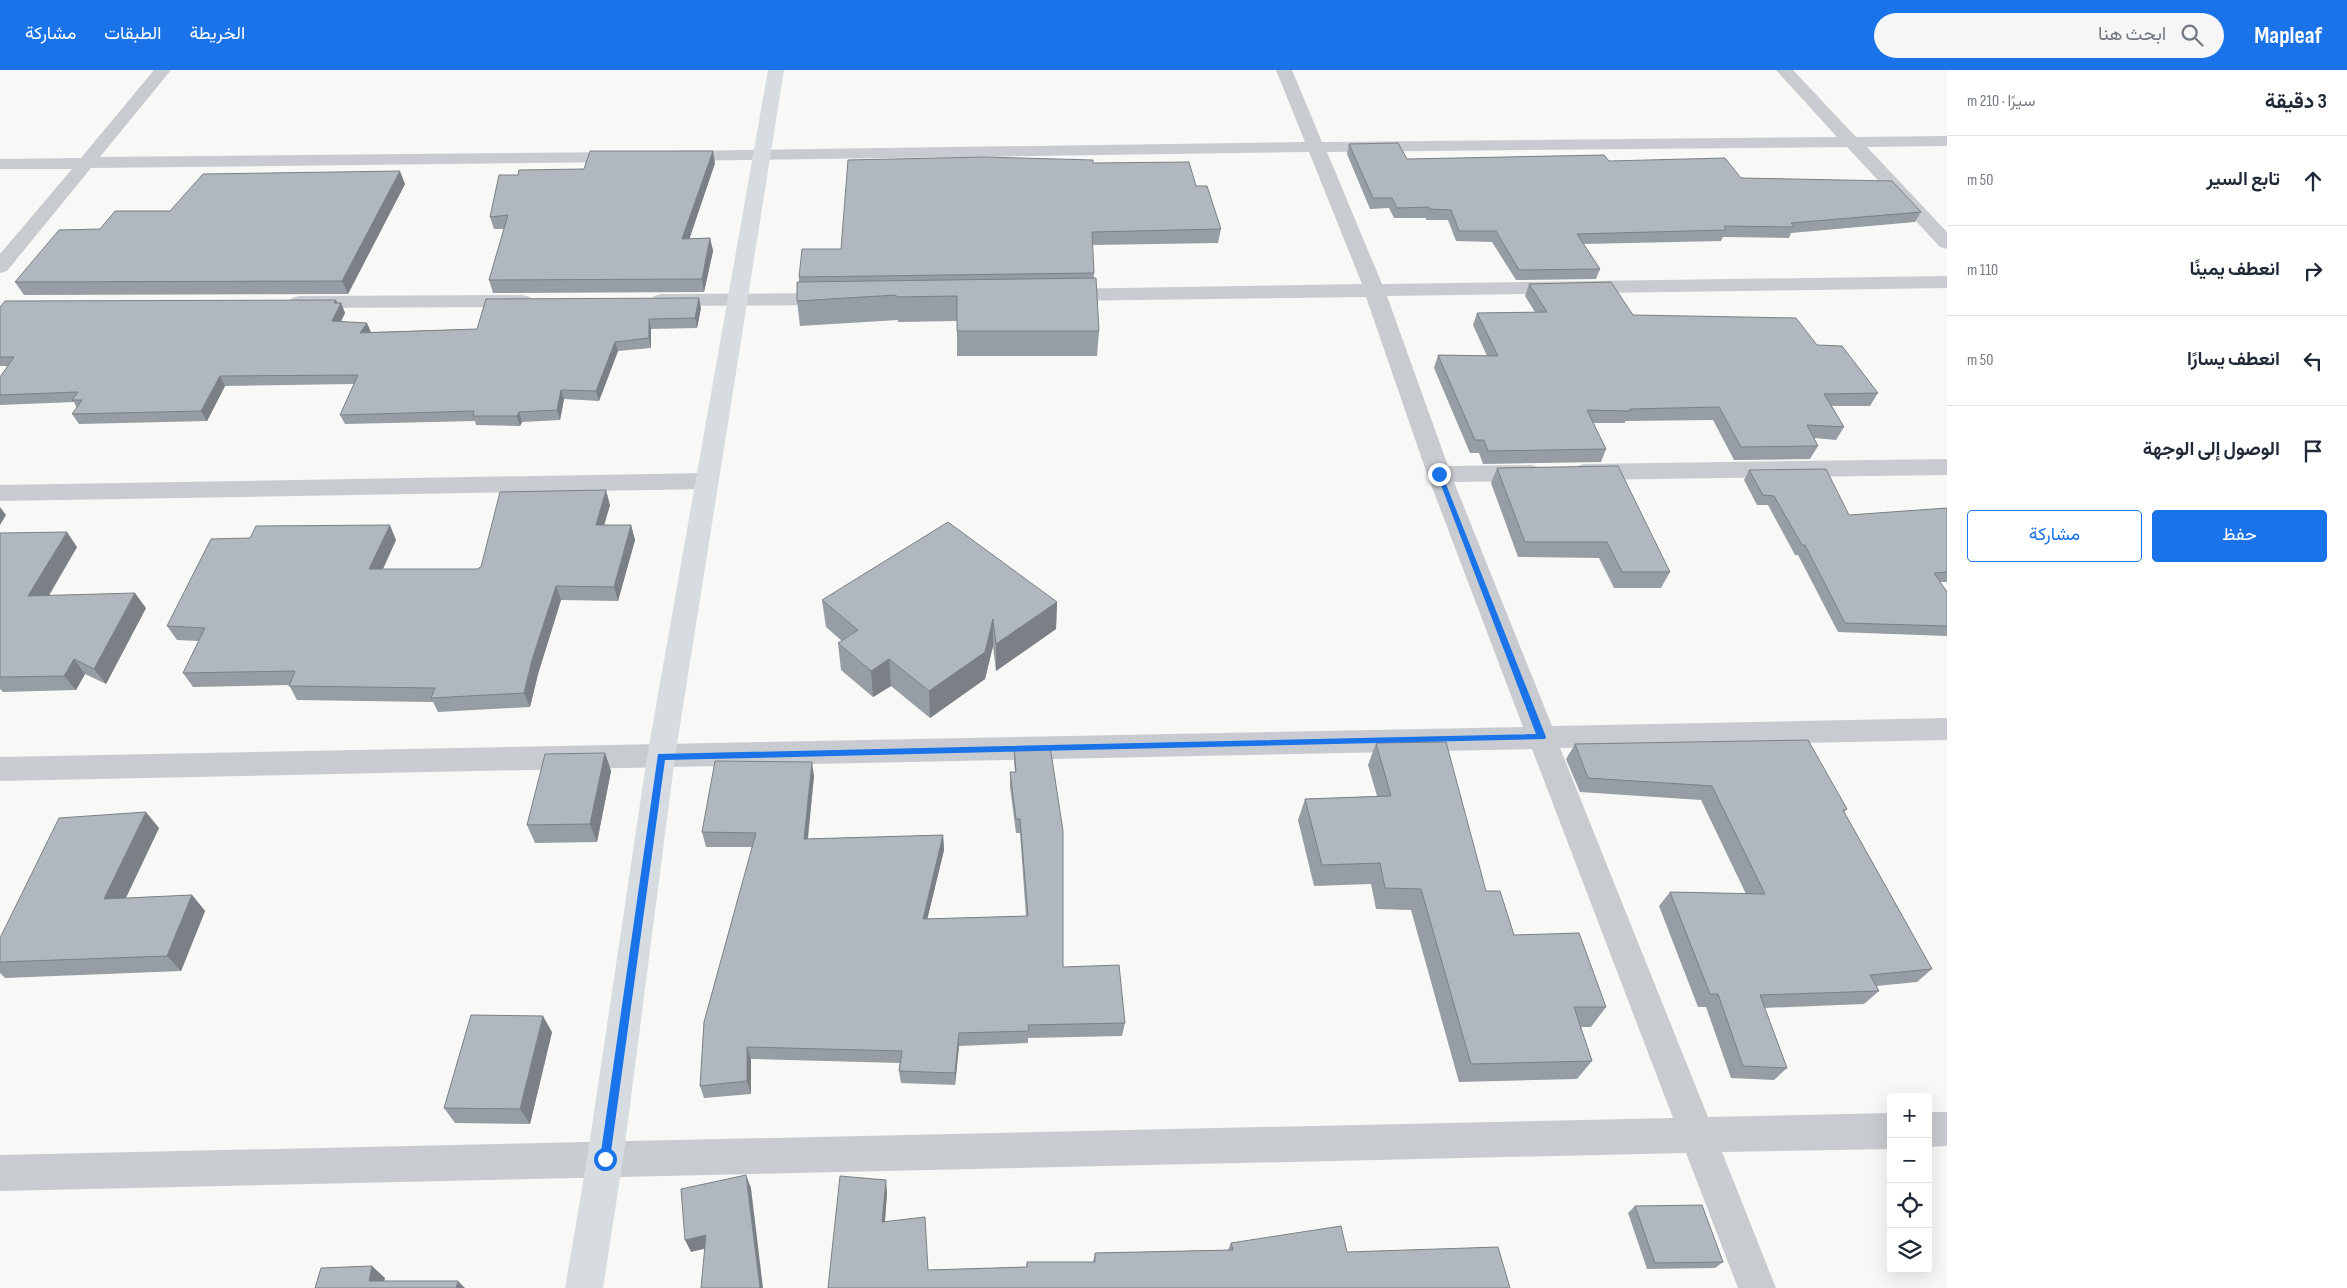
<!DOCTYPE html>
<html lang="ar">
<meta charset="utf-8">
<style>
:root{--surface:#fff;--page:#f6f6f7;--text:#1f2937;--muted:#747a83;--line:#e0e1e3;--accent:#1a73e8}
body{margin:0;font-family:"Sofia Sans Condensed",Vazirmatn,sans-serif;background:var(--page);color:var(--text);direction:rtl}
.controls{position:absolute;right:15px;bottom:15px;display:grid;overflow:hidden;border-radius:5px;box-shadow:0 5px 20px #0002}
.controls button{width:45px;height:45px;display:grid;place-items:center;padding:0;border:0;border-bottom:1px solid var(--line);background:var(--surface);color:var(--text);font:25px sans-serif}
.stop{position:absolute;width:15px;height:15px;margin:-11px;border:4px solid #1a73e8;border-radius:50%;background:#fff}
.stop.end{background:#1a73e8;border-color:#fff;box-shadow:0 1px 5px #0008}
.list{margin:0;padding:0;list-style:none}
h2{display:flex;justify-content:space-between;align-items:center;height:65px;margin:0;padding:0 20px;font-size:21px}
h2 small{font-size:16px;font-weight:400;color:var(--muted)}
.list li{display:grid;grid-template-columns:32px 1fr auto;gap:15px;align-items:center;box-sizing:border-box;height:90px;padding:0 20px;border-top:1px solid var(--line)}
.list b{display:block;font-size:19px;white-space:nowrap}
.list em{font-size:16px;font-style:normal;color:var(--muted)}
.actions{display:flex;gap:10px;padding:15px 20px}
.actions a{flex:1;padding:11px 0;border:1px solid var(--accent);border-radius:5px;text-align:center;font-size:18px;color:var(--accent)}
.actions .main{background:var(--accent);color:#fff}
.icon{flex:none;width:28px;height:28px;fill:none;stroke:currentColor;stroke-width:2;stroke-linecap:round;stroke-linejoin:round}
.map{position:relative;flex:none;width:1947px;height:1218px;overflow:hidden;direction:ltr}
header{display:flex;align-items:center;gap:30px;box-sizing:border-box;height:70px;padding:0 25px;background:var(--accent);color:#fff}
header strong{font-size:24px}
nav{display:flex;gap:28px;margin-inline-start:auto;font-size:18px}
.search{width:350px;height:45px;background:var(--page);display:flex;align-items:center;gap:12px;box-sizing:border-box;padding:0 18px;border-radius:28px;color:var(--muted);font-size:19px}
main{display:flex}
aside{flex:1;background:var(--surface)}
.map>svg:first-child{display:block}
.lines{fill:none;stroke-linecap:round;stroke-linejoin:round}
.street{fill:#c8ccd0;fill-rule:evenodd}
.secondary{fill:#d6dce0;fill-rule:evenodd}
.wall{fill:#979da4}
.shaded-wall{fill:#7b8086}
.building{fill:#b0b7bf;stroke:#7b8086}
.route{fill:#1a73e8}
</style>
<header>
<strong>Mapleaf</strong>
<div class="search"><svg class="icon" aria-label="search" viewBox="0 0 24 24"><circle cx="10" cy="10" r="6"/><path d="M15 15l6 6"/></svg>ابحث هنا</div>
<nav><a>الخريطة</a><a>الطبقات</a><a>مشاركة</a></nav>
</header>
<main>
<aside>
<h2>3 دقيقة<small>سيرًا · 210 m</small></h2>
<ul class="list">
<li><svg class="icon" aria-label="ahead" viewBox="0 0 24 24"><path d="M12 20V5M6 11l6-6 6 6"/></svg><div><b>تابع السير</b></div><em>50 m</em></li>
<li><svg class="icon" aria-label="right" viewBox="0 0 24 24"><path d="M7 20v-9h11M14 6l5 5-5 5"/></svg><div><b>انعطف يمينًا</b></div><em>110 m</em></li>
<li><svg class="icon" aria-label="left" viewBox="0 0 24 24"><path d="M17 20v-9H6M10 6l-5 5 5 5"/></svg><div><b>انعطف يسارًا</b></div><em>50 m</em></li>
<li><svg class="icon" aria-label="arrive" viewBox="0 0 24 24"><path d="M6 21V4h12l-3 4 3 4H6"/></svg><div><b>الوصول إلى الوجهة</b></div></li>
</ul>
<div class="actions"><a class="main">حفظ</a><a>مشاركة</a></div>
</aside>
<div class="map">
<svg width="1947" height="1218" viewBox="0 0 1947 1218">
<rect width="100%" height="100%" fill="#f8f9f6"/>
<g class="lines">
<g class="street">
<path d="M 154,0 L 171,0 L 100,87 L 626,82 L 632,83 L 635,87 L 632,91 L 626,92 L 91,98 L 7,201 L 0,203 L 0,184 L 72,99 L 0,99 L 0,89 L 81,88 Z"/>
<path d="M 1276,0 L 1292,0 L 1322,72 L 1837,67 L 1776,0 L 1793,0 L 1856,67 L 1947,66 L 1947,76 L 1867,77 L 1947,162 L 1947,179 L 1940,177 L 1847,77 L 1327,82 L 1382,214 L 1947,206 L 1947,218 L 1387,226 L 1448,396 L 1532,395 L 1540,398 L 1544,403 L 1540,408 L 1532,411 L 1454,412 L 1552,656 L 1947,648 L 1947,670 L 1560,678 L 1708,1047 L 1891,1043 L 1891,1079 L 1722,1082 L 1776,1218 L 1738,1218 L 1686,1083 L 0,1121 L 0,1085 L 1673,1048 L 1532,679 L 0,711 L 0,687 L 1523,657 L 1427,404 L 1366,227 L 1059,231 L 1052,229 L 1049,225 L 1052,221 L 1059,219 L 1362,214 L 1309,82 L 676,91 L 670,90 L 667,86 L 670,82 L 676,81 L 1305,72 Z"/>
<path d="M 833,223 L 840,225 L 843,229 L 840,233 L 833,235 L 661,236 L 654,234 L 651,230 L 654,226 L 661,224 Z"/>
<path d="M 523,225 L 530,227 L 533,231 L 530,235 L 523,237 L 299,238 L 292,236 L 289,232 L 292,228 L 299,226 Z"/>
<path d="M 1947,389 L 1947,405 L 1583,410 L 1575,407 L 1571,402 L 1575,397 L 1583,394 Z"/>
<path d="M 707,403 L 715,405 L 719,411 L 715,417 L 707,419 L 0,431 L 0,415 Z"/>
<path d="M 1928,1042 L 1947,1042 L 1947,1076 L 1928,1077 Z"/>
</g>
<path class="secondary" d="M 768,0 L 784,0 L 675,687 L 623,1089 L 603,1218 L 565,1218 L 587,1089 L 647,687 Z"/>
</g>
<g class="wall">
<path d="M 1349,74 L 1407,89 L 1609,91 L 1741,108 L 1921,142 L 1915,152 L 1791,163 L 1789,168 L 1723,167 L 1721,171 L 1583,174 L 1600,199 L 1596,209 L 1516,210 L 1492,172 L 1456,171 L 1448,150 L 1426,150 L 1426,148 L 1394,148 L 1389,138 L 1370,139 L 1347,84 Z"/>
<path d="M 715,93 L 689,169 L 710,168 L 713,181 L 704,222 L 493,223 L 489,210 L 504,159 L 494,159 L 490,147 L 518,105 L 584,99 Z"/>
<path d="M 1093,93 L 1196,116 L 1221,159 L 1218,173 L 1092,175 L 1094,208 L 1099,261 L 1097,286 L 957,286 L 957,251 L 898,252 L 898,250 L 800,256 L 797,231 L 799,212 L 799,207 L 841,179 Z"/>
<path d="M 405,114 L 348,224 L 24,225 L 15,212 L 100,159 L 170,141 Z"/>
<path d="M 1529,214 L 1633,245 L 1817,275 L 1878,323 L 1870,336 L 1832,336 L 1844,357 L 1836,370 L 1814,368 L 1818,376 L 1810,389 L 1734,390 L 1713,350 L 1625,351 L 1625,353 L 1593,353 L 1606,379 L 1601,392 L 1483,394 L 1479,383 L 1470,383 L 1434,298 L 1438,285 L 1487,286 L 1473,255 L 1477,243 L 1535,242 L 1525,226 Z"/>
<path d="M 336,230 L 337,233 L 341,233 L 345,243 L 341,252 L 371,262 L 477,259 L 701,238 L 697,258 L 651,259 L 651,278 L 618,281 L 599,331 L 564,329 L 560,350 L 522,352 L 520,356 L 476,355 L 475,351 L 345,354 L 340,345 L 354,314 L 225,316 L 207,351 L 79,354 L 72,344 L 77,338 L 74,332 L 0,335 L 0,307 L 8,296 L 0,296 L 0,237 Z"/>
<path d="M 1497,398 L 1670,502 L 1661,518 L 1614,518 L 1599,488 L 1518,487 L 1491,413 Z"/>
<path d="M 1749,400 L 1849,445 L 1947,438 L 1947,512 L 1940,512 L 1947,522 L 1947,566 L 1838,562 L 1798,485 L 1795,485 L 1768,435 L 1757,435 L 1744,410 Z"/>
<path d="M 610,435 L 604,455 L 631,455 L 635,470 L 618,531 L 561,530 L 538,604 L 530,637 L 438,642 L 433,632 L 297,630 L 289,615 L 193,617 L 183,603 L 199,571 L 177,570 L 167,556 L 396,470 L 383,499 L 477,499 Z"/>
<path d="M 0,463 L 77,477 L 49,526 L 146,538 L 106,614 L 85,604 L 76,620 L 3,622 L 0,619 Z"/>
<path d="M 822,530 L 1057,532 L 1056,559 L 996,601 L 993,576 L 985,609 L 930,648 L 891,616 L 873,627 L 841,600 L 838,573 L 842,571 L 826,557 Z"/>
<path d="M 1376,673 L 1486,821 L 1514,865 L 1606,937 L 1591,957 L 1581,957 L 1592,991 L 1577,1009 L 1459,1012 L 1411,840 L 1376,839 L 1371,814 L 1314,816 L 1298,750 L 1305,729 L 1377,726 L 1368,695 Z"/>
<path d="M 1575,674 L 1847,739 L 1844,742 L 1932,899 L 1917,912 L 1876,916 L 1879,921 L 1864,934 L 1764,938 L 1787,998 L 1774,1010 L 1731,1008 L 1706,937 L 1698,937 L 1659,836 L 1670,822 L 1746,824 L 1701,730 L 1580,722 L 1566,689 Z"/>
<path d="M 1014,677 L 1063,897 L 1125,953 L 1122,966 L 1028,968 L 1028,973 L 959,976 L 955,1015 L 901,1013 L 899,1001 L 900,993 L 751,989 L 751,1024 L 704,1028 L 700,1016 L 752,777 L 706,777 L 702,762 L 814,706 L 808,769 L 943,765 L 944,780 L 927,849 L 1026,846 L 1020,763 L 1016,763 L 1010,717 L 1010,702 L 1015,702 L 1014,692 Z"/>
<path d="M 605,683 L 611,701 L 597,772 L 535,773 L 527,755 Z"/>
<path d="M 159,758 L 126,828 L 192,825 L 205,841 L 181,901 L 5,908 L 0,903 L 0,868 Z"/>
<path d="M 552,962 L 530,1054 L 455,1053 L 444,1038 Z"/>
<path d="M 887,1122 L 885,1152 L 928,1200 L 1026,1197 L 1027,1192 L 1093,1192 L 1095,1183 L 1228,1180 L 1231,1173 L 1347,1182 L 828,1218 Z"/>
<path d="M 1635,1136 L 1723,1192 L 1715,1198 L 1647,1199 L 1628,1143 Z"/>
</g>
<g class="shaded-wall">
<path d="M 713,81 L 715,93 L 685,182 L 682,169 Z"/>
<path d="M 400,101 L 405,114 L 348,224 L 342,211 Z"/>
<path d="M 710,168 L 713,181 L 704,222 L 702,209 Z"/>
<path d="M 699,228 L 701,238 L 697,258 L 695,248 Z"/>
<path d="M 336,230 L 339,237 L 341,233 L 345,243 L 336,261 L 332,251 L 334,233 Z"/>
<path d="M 649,249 L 651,259 L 651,278 L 649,268 Z"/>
<path d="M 367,253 L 371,262 L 360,263 Z"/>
<path d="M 615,272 L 618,281 L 599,331 L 596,321 Z"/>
<path d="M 220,306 L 225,316 L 207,351 L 201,341 Z"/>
<path d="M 561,320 L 564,329 L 560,350 L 557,340 Z"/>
<path d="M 519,342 L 522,352 L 520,356 L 517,346 Z"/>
<path d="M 606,420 L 610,435 L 600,469 L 596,455 Z"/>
<path d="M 0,437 L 6,445 L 0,455 Z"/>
<path d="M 390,455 L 396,470 L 376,514 L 369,499 Z"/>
<path d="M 631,455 L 635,470 L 618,531 L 614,517 Z"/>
<path d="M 67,462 L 77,477 L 39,541 L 28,526 Z"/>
<path d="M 556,516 L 561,530 L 538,604 L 530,637 L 524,623 L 532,590 Z"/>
<path d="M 135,523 L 146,538 L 106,614 L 94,599 Z"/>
<path d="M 1057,532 L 1056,559 L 996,601 L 996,574 Z"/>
<path d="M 993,549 L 993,576 L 985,609 L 930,648 L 929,621 Z"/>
<path d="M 74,589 L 85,604 L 76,620 L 64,606 Z"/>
<path d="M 889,589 L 891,616 L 873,627 L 871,601 Z"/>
<path d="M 605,683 L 611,701 L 597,772 L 590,754 Z"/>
<path d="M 812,692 L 814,706 L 806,783 L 804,769 Z"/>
<path d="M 146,742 L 159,758 L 118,844 L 104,829 Z"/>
<path d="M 943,765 L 944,780 L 924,863 L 923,849 Z"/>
<path d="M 192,825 L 205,841 L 181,901 L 167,886 Z"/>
<path d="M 543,946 L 552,962 L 530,1054 L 520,1039 Z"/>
<path d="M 959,963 L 959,976 L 955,1015 L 955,1003 Z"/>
<path d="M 747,977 L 751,989 L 751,1024 L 747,1011 Z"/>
<path d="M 746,1105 L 751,1118 L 763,1218 L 760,1218 Z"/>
<path d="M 886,1110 L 887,1122 L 884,1164 L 882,1152 Z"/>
<path d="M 706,1165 L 712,1177 L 691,1182 L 685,1170 Z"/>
<path d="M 372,1196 L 385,1208 L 383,1218 L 369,1211 Z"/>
<path d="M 458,1211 L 465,1218 L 456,1218 Z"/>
</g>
<g class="building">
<path d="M 1398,73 L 1407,89 L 1604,85 L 1609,91 L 1725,88 L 1741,108 L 1892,111 L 1921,142 L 1791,153 L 1794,157 L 1724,156 L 1726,160 L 1577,164 L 1600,199 L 1519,200 L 1496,161 L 1459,161 L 1451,140 L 1429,139 L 1429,137 L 1397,138 L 1392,128 L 1373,128 L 1349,74 Z"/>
<path d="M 590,81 L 713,81 L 682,169 L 710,168 L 702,209 L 489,210 L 508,145 L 490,147 L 499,105 L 518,105 L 519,100 L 584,99 Z"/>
<path d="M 984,87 L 1093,90 L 1093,93 L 1189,92 L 1196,116 L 1207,116 L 1221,159 L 1092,162 L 1094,203 L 799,207 L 802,179 L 841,179 L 848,90 Z"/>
<path d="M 400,101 L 342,211 L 15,212 L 59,160 L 100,159 L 115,141 L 170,141 L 203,104 Z"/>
<path d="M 1096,208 L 1099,261 L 957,261 L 957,226 L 896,227 L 896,225 L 797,231 L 797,212 Z"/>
<path d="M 1611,212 L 1633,245 L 1796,248 L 1817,275 L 1842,276 L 1878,323 L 1824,324 L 1844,357 L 1807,355 L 1818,376 L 1741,377 L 1719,337 L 1630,339 L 1630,341 L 1587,340 L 1606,379 L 1488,381 L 1484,370 L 1475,370 L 1438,285 L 1498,286 L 1477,243 L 1547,242 L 1529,214 Z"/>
<path d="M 699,228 L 695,248 L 649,249 L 649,268 L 615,272 L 596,321 L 561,320 L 557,340 L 519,342 L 517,346 L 473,346 L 474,341 L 340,345 L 358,305 L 220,306 L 201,341 L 72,344 L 82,330 L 72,330 L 78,322 L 0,325 L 0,307 L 14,287 L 0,287 L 0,237 L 5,231 L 336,230 L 334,233 L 341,233 L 332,251 L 367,253 L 360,263 L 477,259 L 486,229 Z"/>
<path d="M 1618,396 L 1670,502 L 1622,502 L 1607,472 L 1525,472 L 1497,398 Z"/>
<path d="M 1826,399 L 1849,445 L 1947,438 L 1947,502 L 1934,503 L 1947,522 L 1947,556 L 1845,553 L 1805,475 L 1802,475 L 1774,426 L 1763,425 L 1749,400 Z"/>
<path d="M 606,420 L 596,455 L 631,455 L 614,517 L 556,516 L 532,590 L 524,623 L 431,628 L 435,618 L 289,616 L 295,601 L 183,603 L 205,558 L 167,556 L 211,469 L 250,468 L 256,456 L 390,455 L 369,499 L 477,499 L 481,497 L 500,422 Z"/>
<path d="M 948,452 L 1057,532 L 996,574 L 993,549 L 985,582 L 929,621 L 889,589 L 871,601 L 838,573 L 858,560 L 822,530 Z"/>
<path d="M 67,462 L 28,526 L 135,523 L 94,599 L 74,589 L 64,606 L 0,607 L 0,463 Z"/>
<path d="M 1808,670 L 1847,739 L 1843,740 L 1932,899 L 1870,905 L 1879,921 L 1760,925 L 1787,998 L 1743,996 L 1718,924 L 1710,924 L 1670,822 L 1765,824 L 1712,716 L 1588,708 L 1575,674 Z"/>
<path d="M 1446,672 L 1486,821 L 1500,821 L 1514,865 L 1579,863 L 1606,937 L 1574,937 L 1592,991 L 1471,994 L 1421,819 L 1385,818 L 1380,793 L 1322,795 L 1305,729 L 1391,726 L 1376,673 Z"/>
<path d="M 1050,676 L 1063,761 L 1063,897 L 1119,895 L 1125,953 L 1028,955 L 1029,961 L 959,963 L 955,1003 L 899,1001 L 902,981 L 747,977 L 747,1011 L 700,1016 L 704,952 L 756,763 L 702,762 L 715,691 L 812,692 L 804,769 L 943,765 L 923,849 L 1028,846 L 1020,749 L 1016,749 L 1010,702 L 1016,702 L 1014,677 Z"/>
<path d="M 605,683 L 590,754 L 527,755 L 545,684 Z"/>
<path d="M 146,742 L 104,829 L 192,825 L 167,886 L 0,892 L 0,868 L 59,748 Z"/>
<path d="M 471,945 L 543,946 L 520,1039 L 444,1038 Z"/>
<path d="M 746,1105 L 760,1218 L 701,1218 L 706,1165 L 685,1170 L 681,1119 Z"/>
<path d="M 840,1106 L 886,1110 L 882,1152 L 925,1147 L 928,1200 L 1027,1197 L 1027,1192 L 1095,1192 L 1095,1183 L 1233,1180 L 1231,1173 L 1341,1156 L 1347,1182 L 1498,1177 L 1510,1218 L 828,1218 Z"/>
<path d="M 1702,1135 L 1723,1192 L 1655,1193 L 1635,1136 Z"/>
<path d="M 372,1196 L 369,1211 L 458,1211 L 456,1218 L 315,1218 L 321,1198 Z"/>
</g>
<path class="route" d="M 1436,402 L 1442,404 L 1546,667 L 1545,669 L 665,690 L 610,1089 L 609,1093 L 601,1093 L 600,1089 L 658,684 L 1536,664 Z"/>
</svg>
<div class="controls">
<button>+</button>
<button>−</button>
<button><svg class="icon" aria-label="locate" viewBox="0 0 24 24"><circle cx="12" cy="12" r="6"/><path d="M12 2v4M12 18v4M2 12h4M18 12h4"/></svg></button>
<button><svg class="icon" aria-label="layers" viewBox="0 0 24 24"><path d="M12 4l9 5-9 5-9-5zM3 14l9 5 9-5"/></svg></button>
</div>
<div class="stop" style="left:605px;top:1089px"></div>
<div class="stop end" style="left:1439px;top:404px"></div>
</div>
</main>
